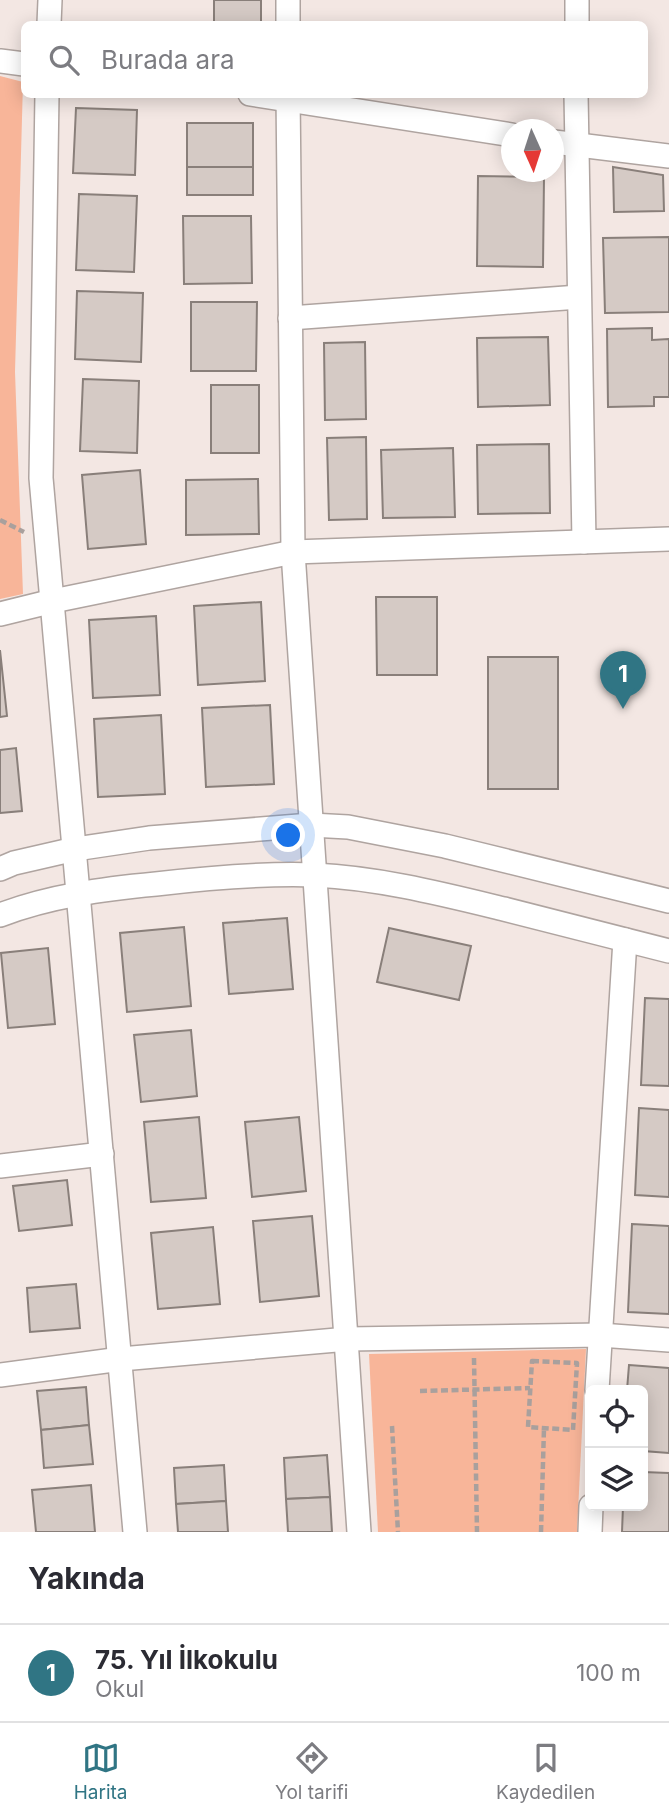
<!DOCTYPE html>
<html lang="tr">
<meta charset="utf-8">
<style>
:root{--surface:#fff;--page:#f7f7f7;--text:#2b2b33;--muted:#7c7c81;--line:#e1e1e2;--accent:#307584}
body{margin:0;font-family:Inter,sans-serif;background:var(--page);color:var(--text)}
.controls{position:absolute;right:21px;bottom:21px;display:grid;overflow:hidden;border-radius:10px;box-shadow:0 4px 18px #0003}
.controls button{width:63px;height:63px;display:grid;place-items:center;padding:0;border:0;border-bottom:2px solid var(--line);background:var(--surface);color:var(--text);font:35px sans-serif}
.compass{position:absolute;left:501px;top:119px;width:63px;height:63px;border-radius:50%;background:var(--surface);box-shadow:0 4px 18px #0003;rotate:177deg}
.you{position:absolute;left:289px;top:836px;width:24px;height:24px;margin:-18px;border:5px solid #fff;border-radius:50%;background:#1a73e8;box-shadow:0 0 0 10px #1a73e833}
.badge{display:grid;place-items:center;width:46px;height:46px;border-radius:50%;background:var(--accent);color:#fff;font-size:23px;font-weight:700}
.pin{position:absolute;translate:-50% -58px;filter:drop-shadow(0 2px 4px #0008)}
.pin::after{content:'';position:absolute;top:37px;width:24px;height:21px;background:inherit;clip-path:polygon(0 0,100% 0,50% 100%)}
.list{margin:0;padding:0;list-style:none}
h2{display:flex;justify-content:space-between;align-items:center;height:91px;margin:0;padding:0 28px;font-size:30px}
h2 small{font-size:23px;font-weight:400;color:var(--muted)}
.list li{display:grid;grid-template-columns:46px 1fr auto;gap:21px;align-items:center;box-sizing:border-box;height:98px;padding:0 28px;border-top:2px solid var(--line)}
.list b{display:block;font-size:26px;white-space:nowrap}
.list p{margin:0;font-size:23px;white-space:nowrap;color:var(--muted)}
.list em{font-size:23px;font-style:normal;color:var(--muted)}
.icon{flex:none;width:38px;height:38px;fill:none;stroke:currentColor;stroke-width:2;stroke-linecap:round;stroke-linejoin:round}
.map{position:relative;flex:none;width:669px;height:1532px;overflow:hidden}
.search{position:absolute;background:var(--surface);box-shadow:0 4px 18px #0003;left:21px;right:21px;top:21px;height:77px;display:flex;align-items:center;gap:18px;box-sizing:border-box;padding:0 24px;border-radius:10px;color:var(--muted);font-size:26px}
.sheet{height:189px;background:var(--surface)}
nav{display:flex;justify-content:space-around;align-items:center;box-sizing:border-box;height:98px;border-top:2px solid var(--line);background:var(--surface);font-size:19px;color:var(--muted)}
nav a{display:grid;justify-items:center;gap:4px}
nav .on{color:var(--accent)}
.map>svg:first-child{display:block}
.green{fill:#f8b599}
.building{fill:#d5cac5;stroke:#897f7a;stroke-width:2}
.lines{fill:none;stroke-linecap:round;stroke-linejoin:round}
.street-casing{stroke:#afa4a0;stroke-width:26}
.path{stroke:#a9a09d;stroke-width:4.5;stroke-dasharray:7 3.5;stroke-linecap:butt}
.street{stroke:#fff;stroke-width:23}
</style>
<div class="map">
<svg width="669" height="1532" viewBox="0 0 669 1532">
<rect width="100%" height="100%" fill="#f3e7e3"/>
<g class="green">
<path d="M 0,76 L 23,82 L 15,372 L 23,594 L 0,599 Z"/>
<path d="M 586,1349 L 577,1532 L 378,1532 L 369,1354 Z"/>
</g>
<g class="building">
<rect x="214" y="0" width="47" height="24"/>
<path d="M 76,108 L 137,110 L 135,175 L 73,173 Z"/>
<rect x="187" y="123" width="66" height="44"/>
<rect x="187" y="167" width="66" height="28"/>
<path d="M 613,167 L 663,175 L 664,211 L 614,212 Z"/>
<path d="M 478,176 L 544,177 L 543,267 L 477,266 Z"/>
<path d="M 79,194 L 137,196 L 134,272 L 76,270 Z"/>
<path d="M 183,216 L 251,216 L 252,283 L 184,284 Z"/>
<path d="M 669,237 L 669,312 L 605,313 L 603,238 Z"/>
<path d="M 77,291 L 143,293 L 141,362 L 75,359 Z"/>
<path d="M 191,302 L 257,302 L 256,371 L 191,371 Z"/>
<path d="M 652,328 L 652,340 L 669,339 L 669,397 L 654,397 L 654,406 L 608,407 L 607,329 Z"/>
<path d="M 548,337 L 550,405 L 478,407 L 477,338 Z"/>
<path d="M 365,342 L 366,419 L 325,420 L 324,343 Z"/>
<path d="M 83,379 L 139,381 L 137,453 L 80,451 Z"/>
<rect x="211" y="385" width="48" height="68"/>
<path d="M 366,437 L 367,519 L 329,520 L 327,438 Z"/>
<path d="M 549,444 L 550,513 L 478,514 L 477,445 Z"/>
<path d="M 453,448 L 455,517 L 383,518 L 381,450 Z"/>
<path d="M 140,470 L 146,544 L 88,549 L 82,475 Z"/>
<path d="M 258,479 L 259,534 L 186,535 L 186,480 Z"/>
<path d="M 376,597 L 437,597 L 437,675 L 377,675 Z"/>
<path d="M 261,602 L 265,681 L 198,685 L 194,606 Z"/>
<path d="M 156,616 L 160,695 L 93,698 L 89,620 Z"/>
<path d="M 0,650 L 7,716 L 0,717 Z"/>
<rect x="488" y="657" width="70" height="132"/>
<path d="M 270,705 L 274,784 L 206,787 L 202,708 Z"/>
<path d="M 161,715 L 165,794 L 98,797 L 94,719 Z"/>
<path d="M 16,748 L 22,811 L 0,813 L 0,750 Z"/>
<path d="M 287,918 L 293,989 L 229,994 L 223,923 Z"/>
<path d="M 184,927 L 191,1006 L 127,1012 L 120,933 Z"/>
<path d="M 389,928 L 471,946 L 459,1000 L 377,982 Z"/>
<path d="M 48,948 L 55,1024 L 8,1028 L 1,953 Z"/>
<path d="M 645,998 L 669,999 L 669,1086 L 641,1085 Z"/>
<path d="M 191,1030 L 197,1096 L 141,1102 L 134,1035 Z"/>
<path d="M 639,1108 L 669,1110 L 669,1197 L 635,1195 Z"/>
<path d="M 199,1117 L 206,1198 L 151,1202 L 144,1122 Z"/>
<path d="M 299,1117 L 306,1191 L 252,1197 L 245,1122 Z"/>
<path d="M 67,1180 L 72,1225 L 19,1231 L 13,1186 Z"/>
<path d="M 312,1216 L 319,1296 L 260,1302 L 253,1221 Z"/>
<path d="M 632,1224 L 669,1226 L 669,1314 L 628,1312 Z"/>
<path d="M 213,1227 L 220,1304 L 158,1309 L 151,1233 Z"/>
<path d="M 76,1284 L 80,1328 L 30,1332 L 27,1288 Z"/>
<path d="M 629,1365 L 669,1368 L 669,1453 L 643,1451 L 643,1390 L 627,1390 Z"/>
<path d="M 86,1387 L 89,1425 L 41,1430 L 37,1391 Z"/>
<path d="M 89,1425 L 93,1464 L 44,1468 L 41,1430 Z"/>
<path d="M 327,1455 L 330,1497 L 286,1499 L 284,1458 Z"/>
<path d="M 224,1465 L 226,1501 L 176,1504 L 174,1468 Z"/>
<path d="M 643,1472 L 669,1473 L 669,1532 L 622,1532 L 623,1506 L 643,1506 Z"/>
<path d="M 91,1485 L 95,1532 L 36,1532 L 32,1490 Z"/>
<path d="M 330,1497 L 332,1532 L 288,1532 L 286,1499 Z"/>
<path d="M 226,1501 L 228,1532 L 178,1532 L 176,1504 Z"/>
</g>
<g class="lines">
<defs>
<g id="street">
<path d="M 49,24 L 50,0"/>
<path d="M 288,24 L 288,0"/>
<path d="M 577,24 L 577,0"/>
<path d="M 0,61 L 24,64"/>
<path d="M 47,94 L 41,478 L 135,1532"/>
<path d="M 250,94 L 512,135"/>
<path d="M 288,94 L 293,552 L 359,1532"/>
<path d="M 576,94 L 584,542"/>
<path d="M 554,142 L 669,156"/>
<path d="M 290,318 L 579,297"/>
<path d="M 0,614 L 53,601 L 293,552 L 669,539"/>
<path d="M 0,869 L 14,863 L 75,849 L 149,838 L 311,825 L 348,827 L 445,846 L 669,901"/>
<path d="M 0,915 C 50,896 103,889 156,884 C 208,878 263,873 315,875 C 379,878 442,894 504,909 C 559,923 614,937 669,951"/>
<path d="M 0,1166 L 102,1154"/>
<path d="M 0,1375 L 121,1359 L 348,1339 L 600,1335 L 669,1340"/>
<path d="M 597,1390 L 625,940"/>
<path d="M 590,1532 L 591,1506"/>
</g>
</defs>
<use href="#street" class="street-casing"/>
<g class="path">
<path d="M 0,520 L 24,532"/>
<path d="M 474,1358 L 477,1532"/>
<path d="M 532,1361 L 577,1363 L 573,1430 L 528,1427 Z"/>
<path d="M 420,1391 L 530,1388"/>
<path d="M 392,1426 L 398,1532"/>
<path d="M 541,1532 L 544,1428"/>
</g>
<use href="#street" class="street"/>
</g>
</svg>
<div class="controls">
<button><svg class="icon" aria-label="locate" viewBox="0 0 24 24"><circle cx="12" cy="12" r="6"/><path d="M12 2v4M12 18v4M2 12h4M18 12h4"/></svg></button>
<button><svg class="icon" aria-label="layers" viewBox="0 0 24 24"><path d="M12 4l9 5-9 5-9-5zM3 14l9 5 9-5"/></svg></button>
</div>
<svg class="compass" viewBox="-18 -18 36 36"><path d="M0-13l5 13h-10z" fill="#e53935"/><path d="M0 13l5-13h-10z" fill="#7c7c81"/></svg>
<div class="you"></div>
<div class="pin badge" style="left:623px;top:709px">1</div>
<div class="search"><svg class="icon" aria-label="search" viewBox="0 0 24 24"><circle cx="10" cy="10" r="6"/><path d="M15 15l6 6"/></svg>Burada ara</div>
</div>
<section class="sheet">
<h2>Yakında<small></small></h2>
<ul class="list">
<li><span class="badge">1</span><div><b>75. Yıl İlkokulu</b><p>Okul</p></div><em>100 m</em></li>
</ul>
</section>
<nav>
<a class="on"><svg class="icon" aria-label="map" viewBox="0 0 24 24"><path d="M3 6l6-2 6 2 6-2v14l-6 2-6-2-6 2zM9 4v14M15 6v14"/></svg>Harita</a>
<a><svg class="icon" aria-label="directions" viewBox="0 0 24 24"><path d="M12 3l9 9-9 9-9-9zM9 14v-3h6M13 9l2 2-2 2"/></svg>Yol tarifi</a>
<a><svg class="icon" aria-label="saved" viewBox="0 0 24 24"><path d="M7 4h10v16l-5-4-5 4z"/></svg>Kaydedilen</a>
</nav>
